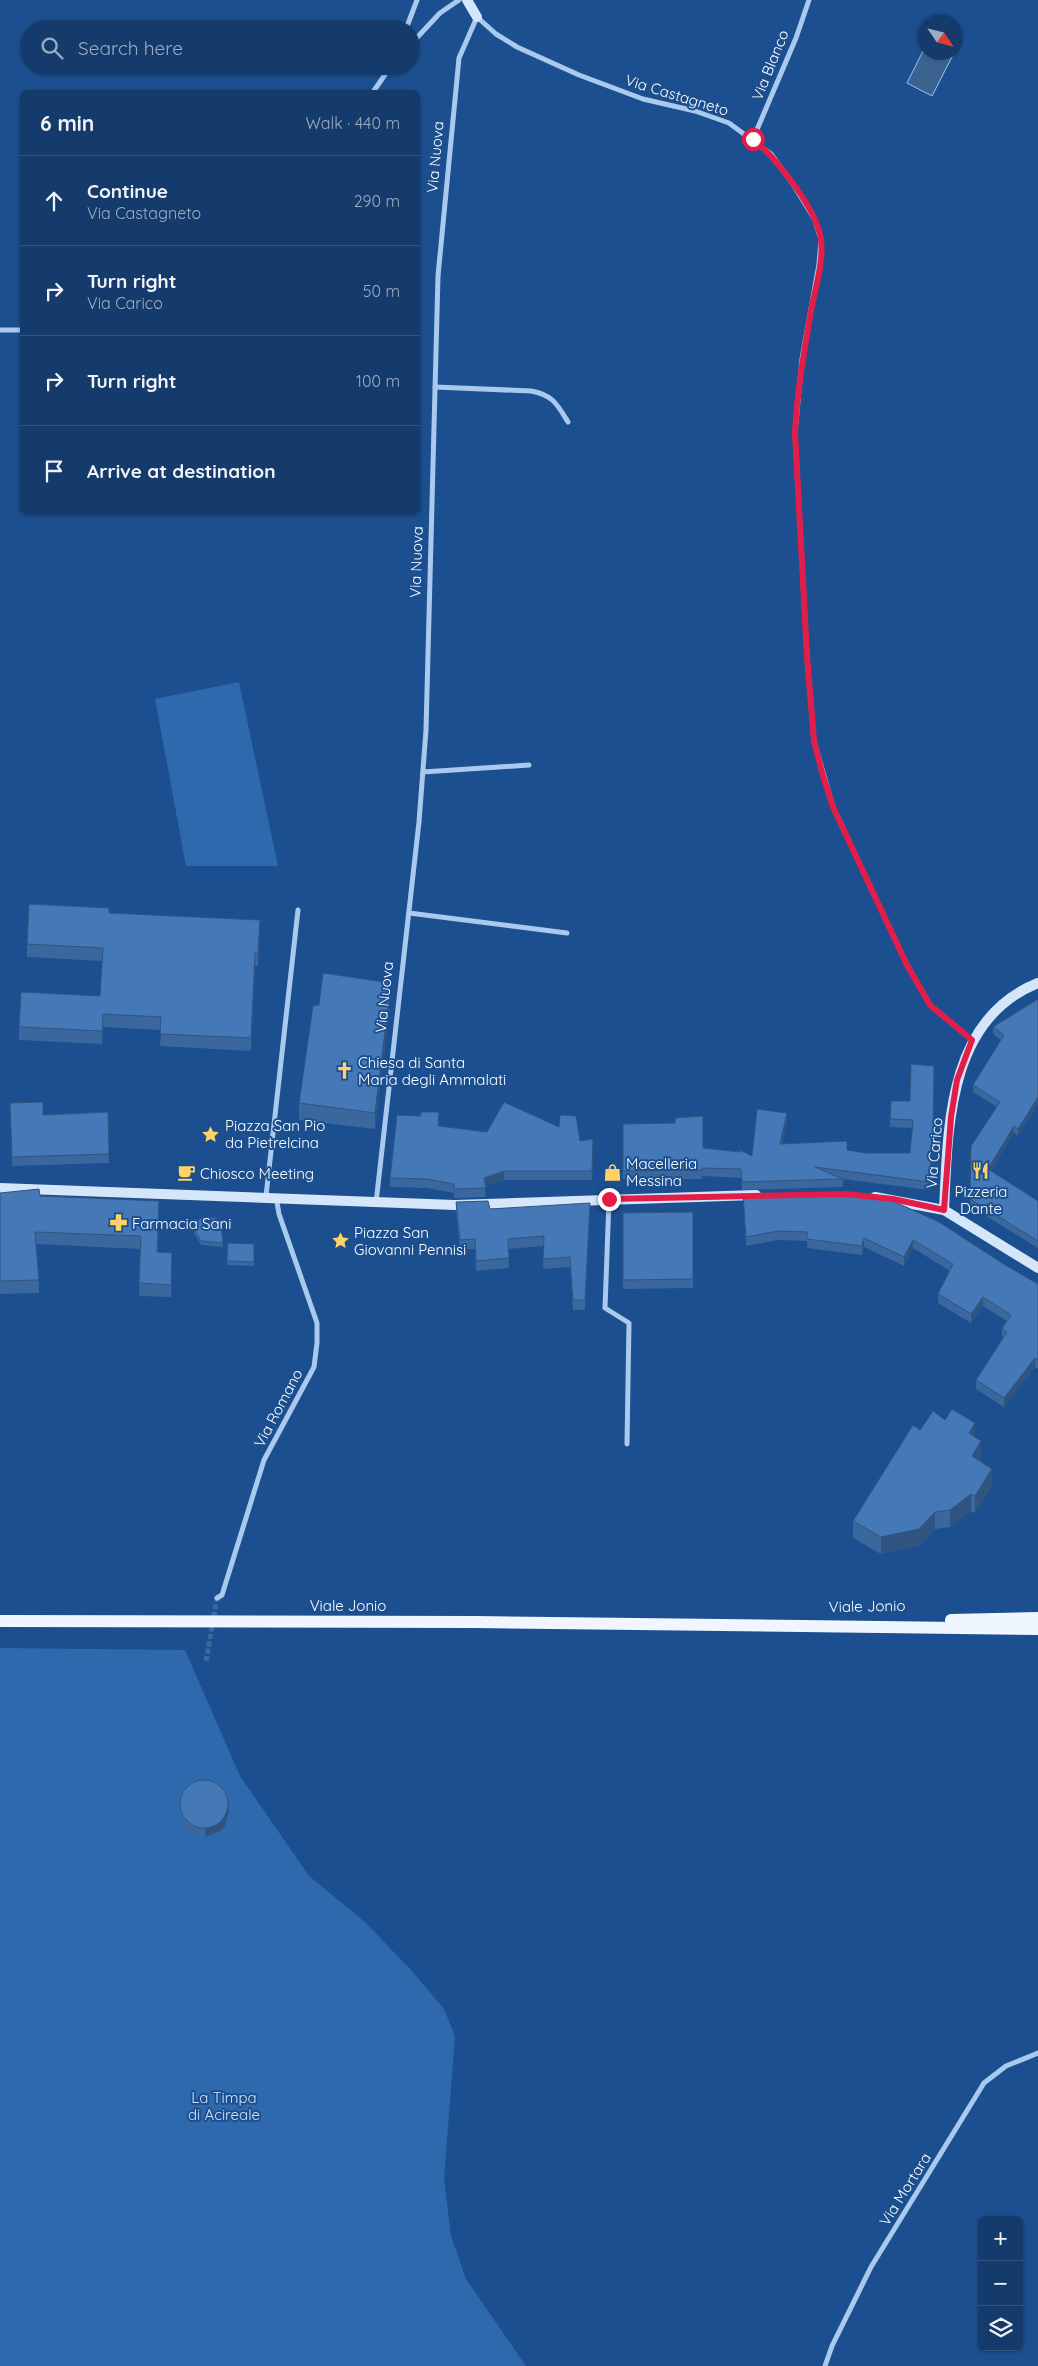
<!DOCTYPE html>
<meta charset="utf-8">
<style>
:root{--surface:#143b6b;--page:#214673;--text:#f1f3f6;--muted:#9dadc1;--line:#33557e}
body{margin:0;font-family:Quicksand,sans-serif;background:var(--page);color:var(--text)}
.controls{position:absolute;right:15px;bottom:15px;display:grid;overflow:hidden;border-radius:8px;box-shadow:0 1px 4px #0004}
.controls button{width:45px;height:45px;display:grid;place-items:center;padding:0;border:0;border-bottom:1px solid var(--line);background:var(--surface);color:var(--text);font:25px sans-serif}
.compass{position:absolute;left:918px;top:15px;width:45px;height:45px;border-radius:50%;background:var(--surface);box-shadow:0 1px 4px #0004;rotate:125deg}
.stop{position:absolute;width:15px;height:15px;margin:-11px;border:4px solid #e11d48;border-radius:50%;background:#fff}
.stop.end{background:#e11d48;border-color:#fff;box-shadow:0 1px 5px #0008}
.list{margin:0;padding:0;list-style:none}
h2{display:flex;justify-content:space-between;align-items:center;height:65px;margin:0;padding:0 20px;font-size:21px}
h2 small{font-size:16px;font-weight:400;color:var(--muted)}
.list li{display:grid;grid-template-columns:32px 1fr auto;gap:15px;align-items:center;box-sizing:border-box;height:90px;padding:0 20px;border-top:1px solid var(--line)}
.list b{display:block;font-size:19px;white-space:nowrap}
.list p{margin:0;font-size:16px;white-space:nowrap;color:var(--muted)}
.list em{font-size:16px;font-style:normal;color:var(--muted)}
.icon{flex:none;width:28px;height:28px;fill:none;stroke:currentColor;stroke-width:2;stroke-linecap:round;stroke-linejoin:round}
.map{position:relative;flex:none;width:1038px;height:2366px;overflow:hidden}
.search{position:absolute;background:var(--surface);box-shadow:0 1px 4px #0004;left:20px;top:20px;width:400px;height:55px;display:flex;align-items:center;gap:12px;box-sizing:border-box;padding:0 18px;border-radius:28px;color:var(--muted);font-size:19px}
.panel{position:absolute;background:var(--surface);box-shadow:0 1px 4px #0004;left:20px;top:90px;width:400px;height:425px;border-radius:8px}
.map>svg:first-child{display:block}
.green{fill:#2e69ad}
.water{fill:#3c6290;stroke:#9cc4f0}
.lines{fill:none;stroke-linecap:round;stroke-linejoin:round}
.street-tunnel{stroke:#3d69a0;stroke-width:5;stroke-dasharray:5 2.5;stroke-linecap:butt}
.street{stroke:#a9c9ee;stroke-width:5}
.secondary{stroke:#d6e6fa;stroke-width:10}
.primary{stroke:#f0f6ff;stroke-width:12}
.wall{fill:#3a679d}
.shaded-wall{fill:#305480}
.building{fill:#4478b7;stroke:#305480}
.route{stroke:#e11d48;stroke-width:6}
.labels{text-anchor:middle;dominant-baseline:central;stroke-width:4;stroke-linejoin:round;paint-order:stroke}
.street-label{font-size:15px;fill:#fff;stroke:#1b4f8f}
.poi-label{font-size:15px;fill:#fff;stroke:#1b4f8f;text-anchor:start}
.park-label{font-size:15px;fill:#cfe3fa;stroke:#1b4f8f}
</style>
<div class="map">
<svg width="1038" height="2366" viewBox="0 0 1038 2366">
<rect width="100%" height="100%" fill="#1b4f8f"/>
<g class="green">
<path d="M 239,682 L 278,866 L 186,866 L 155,699 Z"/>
<path d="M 0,1648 L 185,1650 L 240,1776 L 309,1876 L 366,1923 L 411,1970 L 444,2009 L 455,2036 L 444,2179 L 451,2236 L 466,2279 L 526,2366 L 0,2366 Z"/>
</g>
<path class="water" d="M 925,47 L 926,52 L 954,53 L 932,96 L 907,83 Z"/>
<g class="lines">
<path class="street-tunnel" d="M 206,1661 L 217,1598"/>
<g class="street">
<path d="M 406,29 L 417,0"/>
<path d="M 411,44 L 440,13 L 459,0"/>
<path d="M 373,92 L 391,66"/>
<path d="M 753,139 L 796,38 L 809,0"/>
<path d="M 0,330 L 22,330"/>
<path d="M 435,387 L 531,391 C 553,395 557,404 568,422"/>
<path d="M 423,772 L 529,765"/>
<path d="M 409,913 L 567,933"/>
<path d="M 266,1196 L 298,910"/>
<path d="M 609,1200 L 605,1308 L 629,1323 L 627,1444"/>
<path d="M 376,1203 L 419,822 L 426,730 L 438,276 L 459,58 L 477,17 L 496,34 L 517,47 L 579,75 L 643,99 L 695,111 L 729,123 L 771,154 L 793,184 L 815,220 L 821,240 L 819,264 L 802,359 L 795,433 L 807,656 L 814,741 L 833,807 L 907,965 L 930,1005 L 972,1040"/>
<path d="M 217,1598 L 222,1595 L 264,1460 L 314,1367 L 317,1343 L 317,1323 L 279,1214 L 276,1197"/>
<path d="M 825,2366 L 832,2346 L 871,2267 L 984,2083 L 1006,2066 L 1038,2053"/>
</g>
<g class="secondary">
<path d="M 467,0 L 477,17"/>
<path d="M 0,1188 L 455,1205 L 756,1195"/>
<path d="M 875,1197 L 944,1210 L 1038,1268"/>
<path d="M 944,1210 C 948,1128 947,1019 1038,983"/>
</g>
<g class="primary">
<path d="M 951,1620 L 1038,1618"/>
<path d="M 0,1621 L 476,1622 L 1038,1629"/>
</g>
</g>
<g class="wall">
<path d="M 109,913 L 260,933 L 258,966 L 255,966 L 251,1051 L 160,1046 L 161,1030 L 103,1027 L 102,1044 L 19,1040 L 19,1027 L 100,996 L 102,961 L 27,957 L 27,944 Z"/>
<path d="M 1038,999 L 1038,1104 L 1018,1136 L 1014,1133 L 991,1171 L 1038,1201 L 1038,1248 L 970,1206 L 971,1146 L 997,1107 L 973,1092 L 973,1085 L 1001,1040 L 993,1034 L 993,1027 Z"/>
<path d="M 391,1000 L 375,1129 L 299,1120 L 299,1103 Z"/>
<path d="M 910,1101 L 933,1146 L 929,1190 L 842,1179 L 843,1179 L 843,1187 L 742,1190 L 741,1178 L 702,1176 L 702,1179 L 623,1179 L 623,1124 L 703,1148 L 752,1156 L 787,1121 L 782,1144 L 847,1150 L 866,1153 L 910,1153 L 913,1128 L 890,1127 L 890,1119 Z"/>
<path d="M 10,1103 L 43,1115 L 108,1112 L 109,1163 L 12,1166 Z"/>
<path d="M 439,1121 L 439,1126 L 487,1132 L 580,1141 L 593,1149 L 592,1180 L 504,1180 L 485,1186 L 486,1197 L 454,1198 L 454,1193 L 427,1188 L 390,1187 L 390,1178 Z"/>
<path d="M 846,1192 L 1005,1265 L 1038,1284 L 1038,1369 L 1035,1367 L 1004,1407 L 976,1389 L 976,1380 L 1003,1338 L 1002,1337 L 1002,1328 L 1007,1321 L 983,1306 L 971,1323 L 938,1303 L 938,1294 L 950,1271 L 913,1248 L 904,1266 L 864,1247 L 862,1255 L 807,1248 L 807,1241 L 778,1240 L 746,1246 L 743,1195 Z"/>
<path d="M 0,1193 L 40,1196 L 159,1213 L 158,1252 L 172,1265 L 171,1297 L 139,1296 L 140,1249 L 36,1244 L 39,1280 L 39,1293 L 0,1294 Z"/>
<path d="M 456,1202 L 490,1209 L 590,1213 L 585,1310 L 573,1310 L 570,1267 L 543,1269 L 544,1246 L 508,1249 L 509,1268 L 476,1271 L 475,1249 L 460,1250 L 456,1212 Z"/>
<path d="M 693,1212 L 693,1288 L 623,1289 L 623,1213 Z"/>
<path d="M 194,1229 L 223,1243 L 223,1247 L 201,1245 L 194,1233 Z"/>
<path d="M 228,1243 L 254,1244 L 254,1266 L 227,1265 Z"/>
<path d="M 945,1420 L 975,1437 L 981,1458 L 979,1461 L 992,1486 L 975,1513 L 971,1511 L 950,1527 L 935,1529 L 919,1546 L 881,1554 L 853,1538 L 853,1521 L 920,1430 Z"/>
<path d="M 180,1801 L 229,1811 L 225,1826 L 219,1832 L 205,1837 L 189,1832 L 184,1826 L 180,1810 Z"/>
</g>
<g class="shaded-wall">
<path d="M 260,920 L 260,933 L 258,966 L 258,953 Z"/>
<path d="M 255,953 L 255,966 L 251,1051 L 251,1038 Z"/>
<path d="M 391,983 L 391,1000 L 375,1129 L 375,1113 Z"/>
<path d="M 934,1066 L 933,1146 L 929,1190 L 929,1182 Z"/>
<path d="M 1038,1097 L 1038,1104 L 1018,1136 L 1018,1129 Z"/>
<path d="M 787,1113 L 787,1121 L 780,1152 L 780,1144 Z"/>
<path d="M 1014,1126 L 1014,1133 L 988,1176 L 988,1169 Z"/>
<path d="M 504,1171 L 504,1180 L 484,1187 L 484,1178 Z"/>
<path d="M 590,1203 L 590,1213 L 585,1310 L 585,1300 Z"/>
<path d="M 864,1238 L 864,1247 L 862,1255 L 862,1246 Z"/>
<path d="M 913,1240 L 913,1248 L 904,1266 L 904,1257 Z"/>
<path d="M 983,1297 L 983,1306 L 971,1323 L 971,1314 Z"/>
<path d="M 1035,1358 L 1035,1367 L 1004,1407 L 1004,1398 Z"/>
<path d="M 975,1423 L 975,1440 L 969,1433 Z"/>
<path d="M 981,1441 L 981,1458 L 972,1473 L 972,1456 Z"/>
<path d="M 992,1469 L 992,1486 L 975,1513 L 975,1496 Z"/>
<path d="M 971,1494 L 971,1511 L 950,1527 L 950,1510 Z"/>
<path d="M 935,1512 L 935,1529 L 919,1546 L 881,1554 L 881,1537 Z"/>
<path d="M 229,1803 L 229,1811 L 225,1826 L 219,1832 L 205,1837 L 205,1828 Z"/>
</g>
<g class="building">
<path d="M 29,904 L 109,908 L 109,913 L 260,920 L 258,953 L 255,953 L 251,1038 L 160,1034 L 161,1017 L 103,1014 L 102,1031 L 19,1027 L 21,992 L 100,996 L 103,948 L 27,944 Z"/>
<path d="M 323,973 L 391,983 L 375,1113 L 299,1103 L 313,1006 L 319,1005 Z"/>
<path d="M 1038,999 L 1038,1097 L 1018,1129 L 1014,1126 L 988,1169 L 1038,1201 L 1038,1241 L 970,1199 L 971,1146 L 1000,1102 L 973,1085 L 1004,1035 L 993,1027 Z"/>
<path d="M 911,1064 L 934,1066 L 933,1138 L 929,1182 L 815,1167 L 843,1179 L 742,1182 L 741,1169 L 702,1168 L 702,1170 L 623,1171 L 623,1124 L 675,1123 L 675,1118 L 703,1116 L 703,1148 L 740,1152 L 740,1150 L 752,1156 L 757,1109 L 787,1113 L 780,1144 L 847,1141 L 847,1150 L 866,1153 L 910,1153 L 913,1120 L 890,1119 L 891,1101 L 910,1101 Z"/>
<path d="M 43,1102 L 43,1115 L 108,1112 L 109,1154 L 12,1157 L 10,1103 Z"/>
<path d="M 504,1102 L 559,1127 L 560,1115 L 576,1116 L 580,1141 L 593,1139 L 592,1171 L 504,1171 L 484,1178 L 486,1188 L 454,1189 L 454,1184 L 427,1179 L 390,1178 L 397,1115 L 421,1116 L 421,1112 L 439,1112 L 438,1126 L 487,1132 Z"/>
<path d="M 39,1189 L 40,1196 L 159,1201 L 157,1252 L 172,1253 L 171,1285 L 139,1283 L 141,1236 L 35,1232 L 39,1280 L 0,1281 L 0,1193 Z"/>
<path d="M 846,1192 L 882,1196 L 939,1222 L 1005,1265 L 1038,1284 L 1038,1360 L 1035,1358 L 1004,1398 L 976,1380 L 1007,1332 L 1002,1328 L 1011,1315 L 983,1297 L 971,1314 L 938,1294 L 953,1264 L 913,1240 L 904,1257 L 864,1238 L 862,1246 L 807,1239 L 807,1232 L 778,1231 L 746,1237 L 743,1195 Z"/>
<path d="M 488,1201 L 490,1209 L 590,1203 L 585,1300 L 573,1300 L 570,1257 L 543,1259 L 544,1236 L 508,1239 L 509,1258 L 476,1261 L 475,1239 L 460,1240 L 456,1202 Z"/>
<path d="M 693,1212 L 693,1279 L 623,1280 L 623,1213 Z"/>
<path d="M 204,1216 L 216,1218 L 221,1225 L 223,1243 L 201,1241 L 194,1229 L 197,1221 Z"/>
<path d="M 228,1243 L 254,1244 L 254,1262 L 227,1261 Z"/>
<path d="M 952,1409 L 975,1423 L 969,1433 L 981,1441 L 972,1456 L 992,1469 L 975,1496 L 971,1494 L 950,1510 L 935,1512 L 919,1529 L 881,1537 L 853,1521 L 913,1425 L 920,1430 L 933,1411 L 945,1420 Z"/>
<circle cx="204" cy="1804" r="24"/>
</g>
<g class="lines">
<path class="route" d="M 609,1199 L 846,1194 L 893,1199 L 944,1210 L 951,1117 L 957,1080 L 972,1040 L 930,1005 L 907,965 L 833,807 L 823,776 L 814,741 L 807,656 L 795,433 C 797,392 804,352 811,311 C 815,289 824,262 821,239 C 816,208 777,159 753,139"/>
</g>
<defs>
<symbol id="church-bare" viewBox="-9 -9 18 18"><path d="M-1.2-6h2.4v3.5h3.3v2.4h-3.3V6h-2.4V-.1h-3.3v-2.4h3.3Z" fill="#ffd166" stroke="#1b4f8f" stroke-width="2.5" paint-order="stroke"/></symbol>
<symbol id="sight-bare" viewBox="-9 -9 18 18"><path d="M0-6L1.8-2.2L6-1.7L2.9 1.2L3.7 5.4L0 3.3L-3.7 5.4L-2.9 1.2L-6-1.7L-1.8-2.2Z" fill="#ffd166" stroke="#1b4f8f" stroke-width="2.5" paint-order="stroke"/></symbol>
<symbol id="restaurant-bare" viewBox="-9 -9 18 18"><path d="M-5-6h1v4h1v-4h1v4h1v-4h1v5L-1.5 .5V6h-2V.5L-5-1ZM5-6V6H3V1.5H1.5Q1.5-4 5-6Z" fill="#ffd166" stroke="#1b4f8f" stroke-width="2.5" paint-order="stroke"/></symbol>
<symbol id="shop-bare" viewBox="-9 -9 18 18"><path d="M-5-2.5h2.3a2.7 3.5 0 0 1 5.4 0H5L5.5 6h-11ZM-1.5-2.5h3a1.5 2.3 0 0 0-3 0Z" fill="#ffd166" stroke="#1b4f8f" stroke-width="2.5" paint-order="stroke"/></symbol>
<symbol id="cafe-bare" viewBox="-9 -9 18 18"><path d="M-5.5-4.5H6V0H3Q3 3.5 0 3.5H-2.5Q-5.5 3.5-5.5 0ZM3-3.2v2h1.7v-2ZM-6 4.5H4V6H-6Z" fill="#ffd166" stroke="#1b4f8f" stroke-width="2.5" paint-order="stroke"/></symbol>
<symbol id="pharmacy-bare" viewBox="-9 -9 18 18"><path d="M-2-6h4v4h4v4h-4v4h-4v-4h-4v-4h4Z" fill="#ffd166" stroke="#1b4f8f" stroke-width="2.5" paint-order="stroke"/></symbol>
</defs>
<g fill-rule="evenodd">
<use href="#church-bare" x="332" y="1058" width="25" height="25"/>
<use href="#sight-bare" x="198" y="1122" width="25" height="25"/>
<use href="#restaurant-bare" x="968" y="1158" width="25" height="25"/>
<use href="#shop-bare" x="600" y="1160" width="25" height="25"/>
<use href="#cafe-bare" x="174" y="1160" width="25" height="25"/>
<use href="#pharmacy-bare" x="106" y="1210" width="25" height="25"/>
<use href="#sight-bare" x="328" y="1228" width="25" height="25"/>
</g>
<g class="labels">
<g class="street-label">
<text transform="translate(770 65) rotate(-68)">Via Blanco</text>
<text transform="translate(677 95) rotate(17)">Via Castagneto</text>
<text transform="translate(435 157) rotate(-85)">Via Nuova</text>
<text transform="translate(416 562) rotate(-88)">Via Nuova</text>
<text transform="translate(384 997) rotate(-84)">Via Nuova</text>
<text transform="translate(934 1153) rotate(-85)">Via Carico</text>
<text transform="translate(278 1408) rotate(-62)">Via Romano</text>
<text x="348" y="1605">Viale Jonio</text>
<text transform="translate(867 1606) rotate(-1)">Viale Jonio</text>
<text transform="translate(905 2189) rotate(-58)">Via Mortara</text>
</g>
<g class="poi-label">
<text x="358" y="1062">Chiesa di Santa<tspan x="358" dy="17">Maria degli Ammalati</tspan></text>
<text x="225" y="1125">Piazza San Pio<tspan x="225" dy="17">da Pietrelcina</tspan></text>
<text x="626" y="1163">Macelleria<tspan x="626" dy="17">Messina</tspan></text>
<text x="200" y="1173">Chiosco Meeting</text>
<text x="981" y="1191" text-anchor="middle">Pizzeria<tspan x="981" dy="17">Dante</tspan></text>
<text x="132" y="1223">Farmacia Sani</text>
<text x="354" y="1232">Piazza San<tspan x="354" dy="17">Giovanni Pennisi</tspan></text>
</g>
<g class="park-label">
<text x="224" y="2097">La Timpa<tspan x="224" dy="17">di Acireale</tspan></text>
</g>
</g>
</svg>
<div class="controls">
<button>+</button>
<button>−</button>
<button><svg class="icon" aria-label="layers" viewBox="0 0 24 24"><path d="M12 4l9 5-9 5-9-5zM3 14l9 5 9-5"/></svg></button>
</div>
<svg class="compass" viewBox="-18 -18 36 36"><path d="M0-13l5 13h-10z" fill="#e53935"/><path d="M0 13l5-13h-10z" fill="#9dadc1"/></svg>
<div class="stop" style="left:753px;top:139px"></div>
<div class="stop end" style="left:609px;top:1199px"></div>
<div class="search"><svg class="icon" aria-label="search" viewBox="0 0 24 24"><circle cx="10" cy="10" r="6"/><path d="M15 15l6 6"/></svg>Search here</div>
<section class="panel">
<h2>6 min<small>Walk · 440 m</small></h2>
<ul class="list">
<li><svg class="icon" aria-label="ahead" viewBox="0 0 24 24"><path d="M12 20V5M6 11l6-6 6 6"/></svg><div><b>Continue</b><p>Via Castagneto</p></div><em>290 m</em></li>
<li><svg class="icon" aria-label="right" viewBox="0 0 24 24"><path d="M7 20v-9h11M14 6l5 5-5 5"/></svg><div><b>Turn right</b><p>Via Carico</p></div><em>50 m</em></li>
<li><svg class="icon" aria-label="right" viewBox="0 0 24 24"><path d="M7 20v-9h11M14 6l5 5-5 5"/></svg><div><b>Turn right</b></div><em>100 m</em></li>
<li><svg class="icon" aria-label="arrive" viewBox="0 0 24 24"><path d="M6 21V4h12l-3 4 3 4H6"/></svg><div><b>Arrive at destination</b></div></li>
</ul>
</section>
</div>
